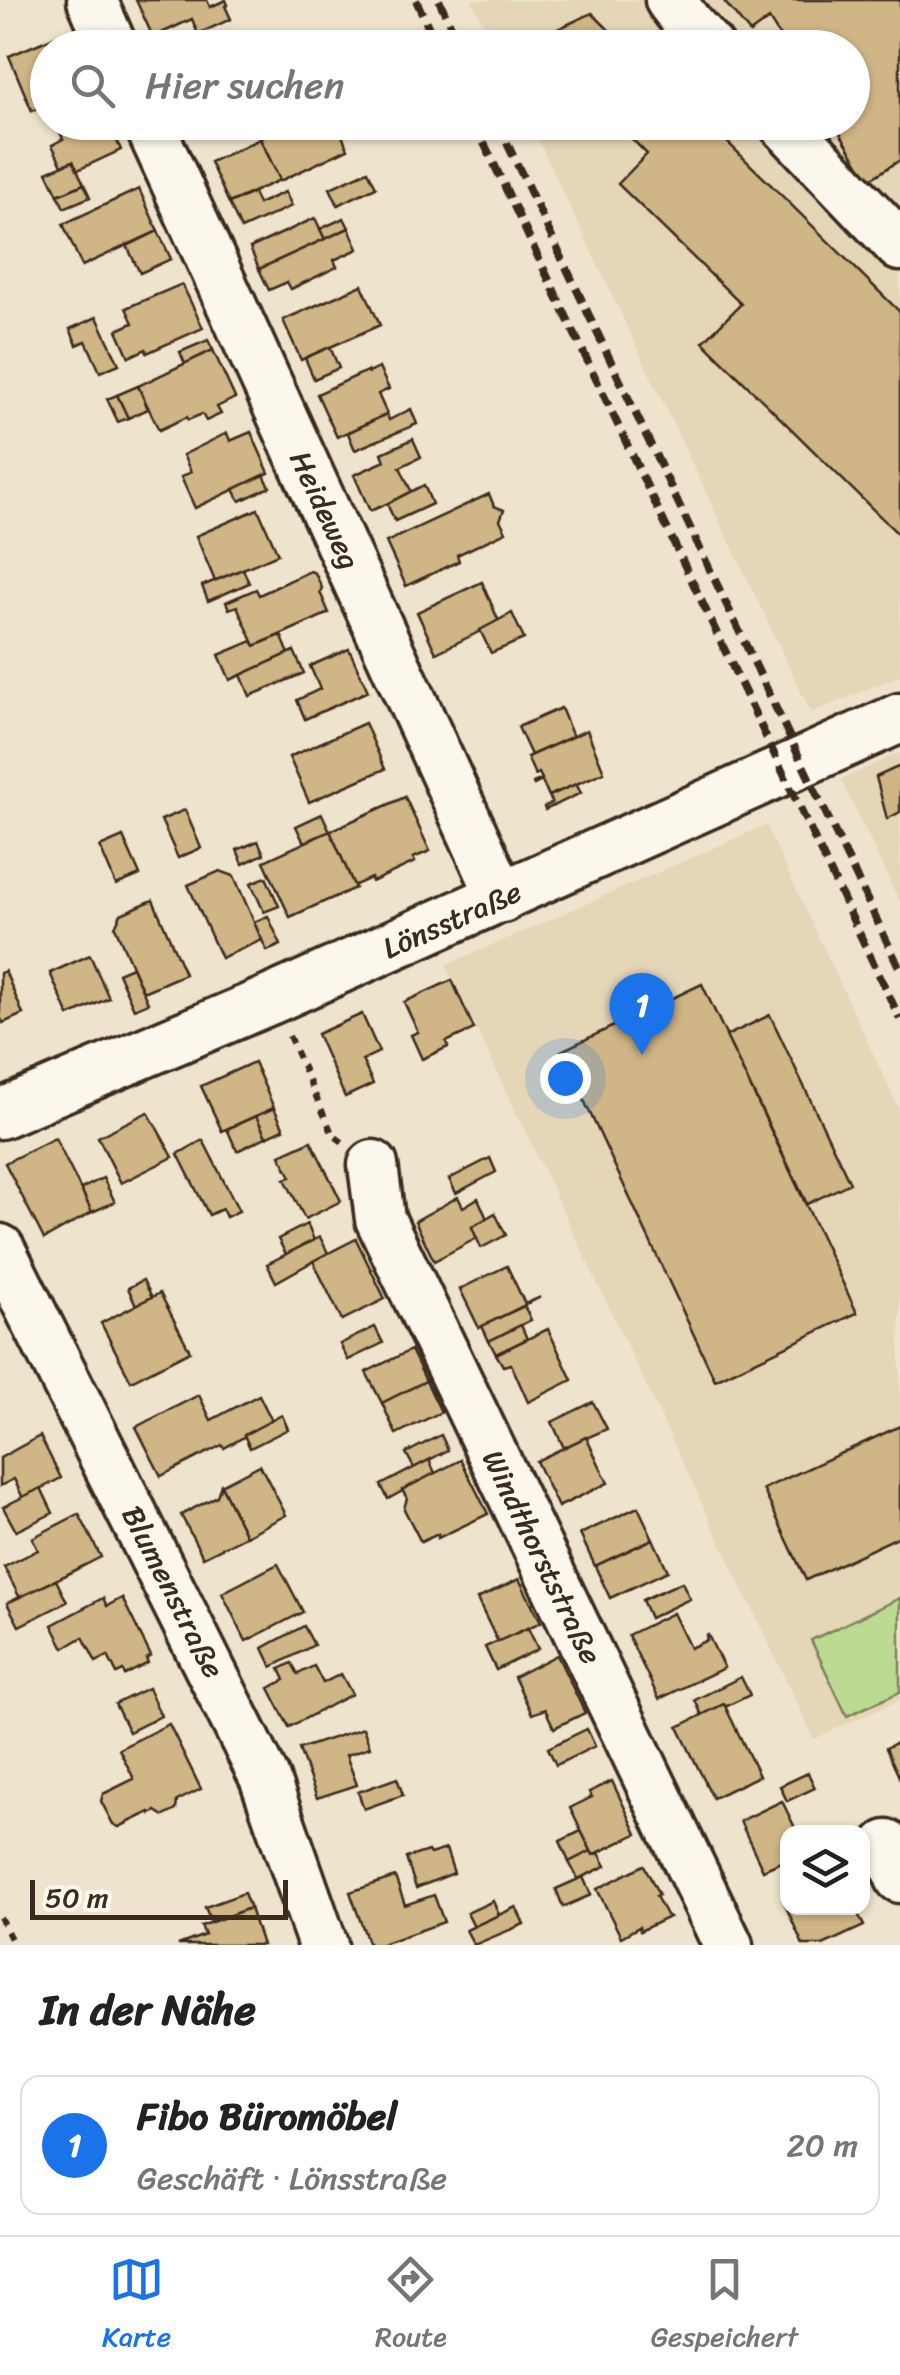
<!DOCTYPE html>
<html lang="de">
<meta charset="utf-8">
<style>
:root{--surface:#fff;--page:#f2f2f2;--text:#222;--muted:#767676;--line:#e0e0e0;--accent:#1a73e8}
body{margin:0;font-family:Sriracha,sans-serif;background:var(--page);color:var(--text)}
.controls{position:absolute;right:30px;bottom:30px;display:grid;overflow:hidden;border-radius:20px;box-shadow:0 2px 8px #0004}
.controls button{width:90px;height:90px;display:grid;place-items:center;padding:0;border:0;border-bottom:2px solid var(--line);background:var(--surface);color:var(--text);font:50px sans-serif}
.scale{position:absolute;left:30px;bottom:25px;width:258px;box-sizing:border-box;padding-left:10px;border:5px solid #3b2a1e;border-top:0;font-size:28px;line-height:35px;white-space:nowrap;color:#3b2a1e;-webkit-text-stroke:8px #fbf7ec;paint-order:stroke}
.you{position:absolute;left:565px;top:1078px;width:35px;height:35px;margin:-25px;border:8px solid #fff;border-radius:50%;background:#1a73e8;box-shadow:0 0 0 15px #1a73e833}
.badge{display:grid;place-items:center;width:65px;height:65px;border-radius:50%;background:var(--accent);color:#fff;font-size:32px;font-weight:700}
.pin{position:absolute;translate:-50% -82px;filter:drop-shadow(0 2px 5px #0008)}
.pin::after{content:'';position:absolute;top:52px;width:35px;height:30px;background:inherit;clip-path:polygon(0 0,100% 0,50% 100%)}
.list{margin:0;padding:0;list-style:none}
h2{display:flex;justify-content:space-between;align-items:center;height:130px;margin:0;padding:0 40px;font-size:42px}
h2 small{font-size:32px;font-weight:400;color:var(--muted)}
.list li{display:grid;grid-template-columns:65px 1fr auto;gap:30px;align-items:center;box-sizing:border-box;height:140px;margin:0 20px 20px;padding:0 20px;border:2px solid var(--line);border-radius:20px}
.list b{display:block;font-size:38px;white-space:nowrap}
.list p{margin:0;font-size:32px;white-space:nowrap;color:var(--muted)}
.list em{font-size:32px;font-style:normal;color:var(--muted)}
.icon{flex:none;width:55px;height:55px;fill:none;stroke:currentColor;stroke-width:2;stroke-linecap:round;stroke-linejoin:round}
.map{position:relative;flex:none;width:900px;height:1945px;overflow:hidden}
.search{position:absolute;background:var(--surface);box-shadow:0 2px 8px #0004;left:30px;right:30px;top:30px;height:110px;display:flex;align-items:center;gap:25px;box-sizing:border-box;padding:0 35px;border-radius:55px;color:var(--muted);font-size:38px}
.sheet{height:290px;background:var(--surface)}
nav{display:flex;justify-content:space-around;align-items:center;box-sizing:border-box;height:140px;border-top:2px solid var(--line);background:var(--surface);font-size:28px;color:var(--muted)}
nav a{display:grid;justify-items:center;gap:5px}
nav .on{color:var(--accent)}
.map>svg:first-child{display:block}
.built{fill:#e5d6b8}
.green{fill:#bdda92;stroke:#7c8258;stroke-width:2.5}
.building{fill:#d0b686;stroke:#3b2a1e;stroke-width:2.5}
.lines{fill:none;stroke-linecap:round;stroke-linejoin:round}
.minor-casing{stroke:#3b2a1e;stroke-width:55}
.path{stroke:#3b2a1e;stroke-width:6;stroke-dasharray:8 8;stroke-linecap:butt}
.minor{stroke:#fbf7ec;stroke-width:48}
.rail{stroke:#3b2a1e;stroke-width:8;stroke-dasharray:15 8;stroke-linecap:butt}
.labels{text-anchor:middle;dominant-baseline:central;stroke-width:10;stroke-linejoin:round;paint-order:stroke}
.street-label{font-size:30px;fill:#3b2a1e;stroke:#fbf7ec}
</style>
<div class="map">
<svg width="900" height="1945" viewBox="0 0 900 1945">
<rect width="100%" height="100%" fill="#eee4cd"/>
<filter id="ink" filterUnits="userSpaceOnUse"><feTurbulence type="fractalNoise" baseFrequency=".01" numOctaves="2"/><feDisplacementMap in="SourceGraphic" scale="20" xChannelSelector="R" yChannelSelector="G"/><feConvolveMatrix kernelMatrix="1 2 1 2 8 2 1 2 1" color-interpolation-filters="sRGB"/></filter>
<g filter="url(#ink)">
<g class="built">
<path d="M 472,0 L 900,0 L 900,676 L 811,713 L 530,123 L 852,122 L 852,48 L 495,47 Z"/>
<path d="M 900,752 L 900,903 L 841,780 Z"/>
<path d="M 766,825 L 900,1111 L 900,1700 L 814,1739 L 446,965 Z"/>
</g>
<path class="green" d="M 900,1598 L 900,1692 L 847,1716 L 811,1640 Z"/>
<g class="building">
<path d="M 136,0 L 207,0 L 210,7 L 226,0 L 228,5 L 225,6 L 231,19 L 198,34 L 192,19 L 153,37 Z"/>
<path d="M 723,0 L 900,0 L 900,160 L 869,180 L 833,122 L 852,122 L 852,48 L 787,48 L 769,19 L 750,33 Z"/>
<path d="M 592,13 L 627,48 L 539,48 L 532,41 Z"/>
<path d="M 59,35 L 64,48 L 48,48 L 48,104 L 32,111 L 9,56 Z"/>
<path d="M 73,122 L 108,122 L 121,150 L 78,170 L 73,161 L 62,165 L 52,145 L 63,139 L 59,130 Z"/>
<path d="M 277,122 L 336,122 L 348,149 L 280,181 L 260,138 L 280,129 Z"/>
<path d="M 615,122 L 707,122 L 900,312 L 900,536 L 703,342 L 741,304 L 618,184 L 647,154 Z"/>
<path d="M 260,139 L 280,180 L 229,203 L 210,162 Z"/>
<path d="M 73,161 L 84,184 L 58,195 L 47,172 Z"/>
<path d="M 368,171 L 376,187 L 338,205 L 330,188 Z"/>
<path d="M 84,184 L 90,197 L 64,208 L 58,195 Z"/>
<path d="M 139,189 L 158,231 L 82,266 L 63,224 Z"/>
<path d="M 285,192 L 292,206 L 241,229 L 229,203 L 253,193 L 258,204 Z"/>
<path d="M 315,218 L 325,239 L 259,269 L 250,248 Z"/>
<path d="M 344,218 L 349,228 L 325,239 L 320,229 Z"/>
<path d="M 349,228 L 358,249 L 334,260 L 337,267 L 291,289 L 287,282 L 269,290 L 259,269 Z"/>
<path d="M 158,231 L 171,259 L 140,273 L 127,246 Z"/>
<path d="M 182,284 L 203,328 L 147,353 L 146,349 L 129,357 L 117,330 L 133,323 L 126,308 Z"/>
<path d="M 362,285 L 380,325 L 301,360 L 283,320 Z"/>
<path d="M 97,317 L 119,364 L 100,372 L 86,341 L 77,345 L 70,329 Z"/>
<path d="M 208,340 L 213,350 L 185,364 L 180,352 Z"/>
<path d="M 330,347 L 339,368 L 314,379 L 305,358 Z"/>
<path d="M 213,350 L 235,398 L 217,407 L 221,414 L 206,421 L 202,414 L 188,420 L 187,417 L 159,430 L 138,386 Z"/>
<path d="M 379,368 L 389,389 L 378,394 L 387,414 L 337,437 L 317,394 L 367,371 L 368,373 Z"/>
<path d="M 138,386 L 148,409 L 128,418 L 117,395 Z"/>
<path d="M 117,395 L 128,418 L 118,422 L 107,399 Z"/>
<path d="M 411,409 L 417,424 L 355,450 L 348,433 L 387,414 L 389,420 Z"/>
<path d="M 251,432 L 269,473 L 195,508 L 181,477 L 191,472 L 183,455 L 227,433 L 230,441 Z"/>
<path d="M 413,439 L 421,457 L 400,467 L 412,493 L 370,511 L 354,475 L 385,461 L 382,453 Z"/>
<path d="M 264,475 L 270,487 L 240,501 L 234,489 Z"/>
<path d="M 424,485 L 432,504 L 395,521 L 387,504 Z"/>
<path d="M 489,494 L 494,506 L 504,510 L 500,520 L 506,532 L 457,555 L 459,561 L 406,586 L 386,542 Z"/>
<path d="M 258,509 L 278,554 L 215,581 L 196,536 Z"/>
<path d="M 243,569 L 249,583 L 208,601 L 202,586 Z"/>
<path d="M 310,571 L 315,573 L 322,588 L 320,592 L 329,613 L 255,646 L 237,606 L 229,609 L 226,602 L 256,589 L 259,595 Z"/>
<path d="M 482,582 L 499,622 L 436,653 L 417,612 Z"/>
<path d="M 512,613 L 524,639 L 491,653 L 480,630 Z"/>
<path d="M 281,635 L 289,654 L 230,680 L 219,655 L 252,641 L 255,646 Z"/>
<path d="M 349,649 L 368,691 L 305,719 L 297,700 L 320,689 L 310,666 Z"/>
<path d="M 294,651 L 304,673 L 250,696 L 241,675 Z"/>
<path d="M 561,708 L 573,737 L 531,755 L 518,727 Z"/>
<path d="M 365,723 L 385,769 L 309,802 L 289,757 Z"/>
<path d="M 587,730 L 604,772 L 549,796 L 542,781 L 534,785 L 533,783 L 542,779 L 539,773 L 535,775 L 527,757 Z"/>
<path d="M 900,766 L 900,812 L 887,819 L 876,777 Z"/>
<path d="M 576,784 L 581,793 L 545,810 L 544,807 L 552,803 L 549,796 Z"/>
<path d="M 405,797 L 430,851 L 413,858 L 415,862 L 372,882 L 371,878 L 355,885 L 355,888 L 330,831 Z"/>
<path d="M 185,810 L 201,848 L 178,858 L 161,820 Z"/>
<path d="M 322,814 L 330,831 L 304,843 L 296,826 Z"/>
<path d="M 330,831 L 355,888 L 290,917 L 264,861 Z"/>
<path d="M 123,837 L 140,875 L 116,885 L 100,847 Z"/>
<path d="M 258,841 L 264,854 L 243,864 L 237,850 Z"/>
<path d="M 220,871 L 234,876 L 262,940 L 221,958 L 188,885 Z"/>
<path d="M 266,877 L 279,906 L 264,912 L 251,883 Z"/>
<path d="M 153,900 L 185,974 L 143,992 L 115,927 L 121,914 Z"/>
<path d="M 268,916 L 281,945 L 267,951 L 254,922 Z"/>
<path d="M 90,955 L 109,998 L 69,1016 L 50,973 Z"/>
<path d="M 132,967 L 148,1003 L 134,1009 L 118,973 Z"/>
<path d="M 5,971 L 23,1014 L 3,1023 L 0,1017 L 0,973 Z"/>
<path d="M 452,980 L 474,1029 L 446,1042 L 448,1047 L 422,1059 L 411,1035 L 418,1032 L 404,1002 Z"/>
<path d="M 702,984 L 857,1313 L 715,1380 L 561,1051 Z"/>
<path d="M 362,1014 L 379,1052 L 362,1060 L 373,1084 L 345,1097 L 317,1034 Z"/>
<path d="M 770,1015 L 850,1183 L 807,1204 L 726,1036 Z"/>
<path d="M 254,1062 L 274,1108 L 222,1131 L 201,1086 Z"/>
<path d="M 274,1108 L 284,1129 L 266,1137 L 256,1116 Z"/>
<path d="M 148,1112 L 173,1157 L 121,1183 L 98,1137 Z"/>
<path d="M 256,1116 L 266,1137 L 237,1151 L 227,1129 Z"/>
<path d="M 55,1138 L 92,1212 L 44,1239 L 5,1163 Z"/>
<path d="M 203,1140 L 239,1211 L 226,1217 L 222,1209 L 209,1215 L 178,1154 Z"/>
<path d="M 311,1141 L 341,1201 L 305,1219 L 285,1179 L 291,1177 L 280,1155 Z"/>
<path d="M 490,1158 L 496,1172 L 456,1193 L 449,1179 Z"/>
<path d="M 103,1178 L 115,1202 L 92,1212 L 81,1189 Z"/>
<path d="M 458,1197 L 463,1207 L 478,1198 L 487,1219 L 472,1227 L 477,1238 L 434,1261 L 415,1221 Z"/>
<path d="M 495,1213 L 506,1235 L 481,1248 L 472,1227 Z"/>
<path d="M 307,1224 L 314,1240 L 286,1254 L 278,1239 Z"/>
<path d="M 320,1237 L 328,1253 L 276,1282 L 267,1264 Z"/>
<path d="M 356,1239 L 385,1299 L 342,1320 L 313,1261 Z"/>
<path d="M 507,1266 L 525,1304 L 541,1297 L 479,1328 L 460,1289 Z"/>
<path d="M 143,1280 L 152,1297 L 136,1305 L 128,1288 Z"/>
<path d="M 160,1293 L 190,1351 L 131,1381 L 101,1323 Z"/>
<path d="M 524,1306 L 531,1320 L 489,1341 L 482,1326 Z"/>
<path d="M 521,1325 L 527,1339 L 496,1354 L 489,1341 Z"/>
<path d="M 375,1327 L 383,1343 L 348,1360 L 340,1344 Z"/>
<path d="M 548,1329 L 572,1380 L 528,1402 L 511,1364 L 503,1366 L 496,1354 Z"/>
<path d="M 411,1350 L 426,1381 L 382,1403 L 366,1372 Z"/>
<path d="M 426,1381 L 441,1412 L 396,1434 L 382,1403 Z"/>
<path d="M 199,1395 L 211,1420 L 259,1395 L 272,1421 L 224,1448 L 222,1445 L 161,1476 L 136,1427 Z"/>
<path d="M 593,1402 L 607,1429 L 564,1448 L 552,1422 Z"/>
<path d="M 282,1415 L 288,1429 L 250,1448 L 244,1435 Z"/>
<path d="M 900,1426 L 900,1536 L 806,1580 L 763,1489 Z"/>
<path d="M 441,1435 L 448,1450 L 414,1468 L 406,1453 Z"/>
<path d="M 40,1436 L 61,1478 L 23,1498 L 14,1479 L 0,1486 L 0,1458 Z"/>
<path d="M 586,1437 L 608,1483 L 558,1507 L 536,1461 Z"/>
<path d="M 429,1460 L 435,1473 L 388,1499 L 381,1485 Z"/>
<path d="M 461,1460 L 488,1514 L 438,1538 L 438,1534 L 421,1542 L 404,1509 L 407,1498 L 402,1490 Z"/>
<path d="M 260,1465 L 286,1515 L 246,1536 L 221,1485 Z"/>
<path d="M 221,1485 L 246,1536 L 203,1557 L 181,1515 L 217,1496 Z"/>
<path d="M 41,1488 L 53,1513 L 16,1531 L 3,1507 Z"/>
<path d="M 638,1507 L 653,1539 L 595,1566 L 580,1534 Z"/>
<path d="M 79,1514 L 101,1557 L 20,1598 L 4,1567 L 38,1550 L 32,1538 Z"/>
<path d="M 653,1539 L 668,1571 L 610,1598 L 595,1566 Z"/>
<path d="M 278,1564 L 303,1612 L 246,1641 L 222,1593 Z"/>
<path d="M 519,1579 L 541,1622 L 498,1642 L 477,1599 Z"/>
<path d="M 56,1580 L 67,1602 L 19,1626 L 7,1603 Z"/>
<path d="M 682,1582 L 690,1599 L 650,1618 L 642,1600 Z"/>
<path d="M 103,1598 L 107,1606 L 122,1598 L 151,1656 L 146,1659 L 148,1663 L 125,1675 L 123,1671 L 117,1674 L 108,1656 L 96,1662 L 83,1637 L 64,1648 L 52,1625 Z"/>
<path d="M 673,1613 L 690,1648 L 707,1640 L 706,1636 L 708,1635 L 724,1668 L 659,1699 L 628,1635 Z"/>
<path d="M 304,1626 L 314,1645 L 272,1667 L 263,1648 Z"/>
<path d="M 528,1628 L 538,1649 L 496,1670 L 485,1647 Z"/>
<path d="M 557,1655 L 585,1713 L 554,1728 L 545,1709 L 532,1714 L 514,1677 Z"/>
<path d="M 292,1663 L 298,1674 L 314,1666 L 323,1683 L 341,1674 L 352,1694 L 289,1727 L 269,1688 L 285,1680 L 280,1669 Z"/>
<path d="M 741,1677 L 750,1695 L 725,1707 L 724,1704 L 702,1715 L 695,1700 Z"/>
<path d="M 148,1688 L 161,1716 L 129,1732 L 115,1704 Z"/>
<path d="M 724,1704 L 759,1776 L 713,1798 L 678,1727 Z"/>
<path d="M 169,1724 L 201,1789 L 177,1801 L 176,1810 L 164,1816 L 156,1811 L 151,1814 L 150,1812 L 119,1827 L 113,1824 L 101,1801 L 103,1794 L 134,1779 L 119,1749 Z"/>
<path d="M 363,1728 L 370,1747 L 346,1755 L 357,1785 L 317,1798 L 299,1749 Z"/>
<path d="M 587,1729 L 595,1746 L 556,1765 L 548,1748 Z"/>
<path d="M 900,1741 L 900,1779 L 886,1748 Z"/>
<path d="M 808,1773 L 815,1788 L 787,1801 L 780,1786 Z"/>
<path d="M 397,1778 L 403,1795 L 364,1809 L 358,1792 Z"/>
<path d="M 612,1781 L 637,1834 L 593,1855 L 570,1808 L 592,1797 L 589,1792 Z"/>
<path d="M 782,1801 L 797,1832 L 788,1832 L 788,1862 L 782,1865 L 781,1862 L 763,1870 L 740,1821 Z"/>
<path d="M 581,1831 L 591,1851 L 569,1862 L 560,1841 Z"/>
<path d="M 446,1849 L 454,1873 L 416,1888 L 406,1858 L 428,1851 L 430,1854 Z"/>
<path d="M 591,1851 L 593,1855 L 599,1853 L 606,1866 L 578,1879 L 569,1862 Z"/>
<path d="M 644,1865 L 659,1895 L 656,1896 L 666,1915 L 669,1917 L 640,1931 L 639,1927 L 621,1937 L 597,1889 Z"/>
<path d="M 395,1877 L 405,1905 L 434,1895 L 444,1922 L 379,1945 L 369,1945 L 350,1892 Z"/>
<path d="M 583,1877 L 591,1895 L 563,1907 L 556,1889 Z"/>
<path d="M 244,1893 L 250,1908 L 211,1922 L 205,1907 Z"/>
<path d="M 788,1898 L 788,1908 L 855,1908 L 864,1926 L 823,1945 L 803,1945 L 783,1900 Z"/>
<path d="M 493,1901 L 499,1915 L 474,1927 L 467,1913 Z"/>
<path d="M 516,1907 L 524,1924 L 474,1945 L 466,1930 Z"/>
<path d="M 250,1908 L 262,1945 L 178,1945 L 205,1935 L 201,1926 Z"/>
</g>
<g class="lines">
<defs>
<g id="minor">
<path d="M 92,0 L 113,48"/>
<path d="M 670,0 L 689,25 L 710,48"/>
<path d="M 148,122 L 502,898"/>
<path d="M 782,122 L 900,246"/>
<path d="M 0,1114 L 272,999 L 900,718"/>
<path d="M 373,1165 L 380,1219 L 728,1945"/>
<path d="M 0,1249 L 264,1777 L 323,1945"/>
<path d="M 887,1845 L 900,1878"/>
</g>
</defs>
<use href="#minor" class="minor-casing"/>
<g class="path">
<path d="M 289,1036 L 333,1135 L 344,1143"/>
<path d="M 0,1917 L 14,1945"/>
</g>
<use href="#minor" class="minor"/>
<g class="rail">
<path d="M 416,0 L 438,48"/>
<path d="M 439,0 L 461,48"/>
<path d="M 474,122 L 900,1019"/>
<path d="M 497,122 L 900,969"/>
</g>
</g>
</g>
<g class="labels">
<g class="street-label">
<text transform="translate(325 510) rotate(65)">Heideweg</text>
<text transform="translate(452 920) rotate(-24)">Lönsstraße</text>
<text transform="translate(542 1557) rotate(64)">Windthorststraße</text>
<text transform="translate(173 1592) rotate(63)">Blumenstraße</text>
</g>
</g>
</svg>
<div class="controls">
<button><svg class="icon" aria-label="layers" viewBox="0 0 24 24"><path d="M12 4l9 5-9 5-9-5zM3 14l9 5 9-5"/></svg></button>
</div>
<div class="scale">50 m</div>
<div class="you"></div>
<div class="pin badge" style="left:642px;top:1055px">1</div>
<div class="search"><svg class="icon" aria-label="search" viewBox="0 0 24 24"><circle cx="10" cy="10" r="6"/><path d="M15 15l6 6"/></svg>Hier suchen</div>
</div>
<section class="sheet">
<h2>In der Nähe<small></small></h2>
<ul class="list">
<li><span class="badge">1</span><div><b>Fibo Büromöbel</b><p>Geschäft · Lönsstraße</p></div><em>20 m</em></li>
</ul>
</section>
<nav>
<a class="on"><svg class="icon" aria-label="map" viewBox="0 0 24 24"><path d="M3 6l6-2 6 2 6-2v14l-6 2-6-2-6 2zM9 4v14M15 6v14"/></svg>Karte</a>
<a><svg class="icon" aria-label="directions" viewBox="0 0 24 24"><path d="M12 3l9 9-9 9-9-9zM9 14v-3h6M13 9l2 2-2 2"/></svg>Route</a>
<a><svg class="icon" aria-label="saved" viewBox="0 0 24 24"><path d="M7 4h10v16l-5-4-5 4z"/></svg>Gespeichert</a>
</nav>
